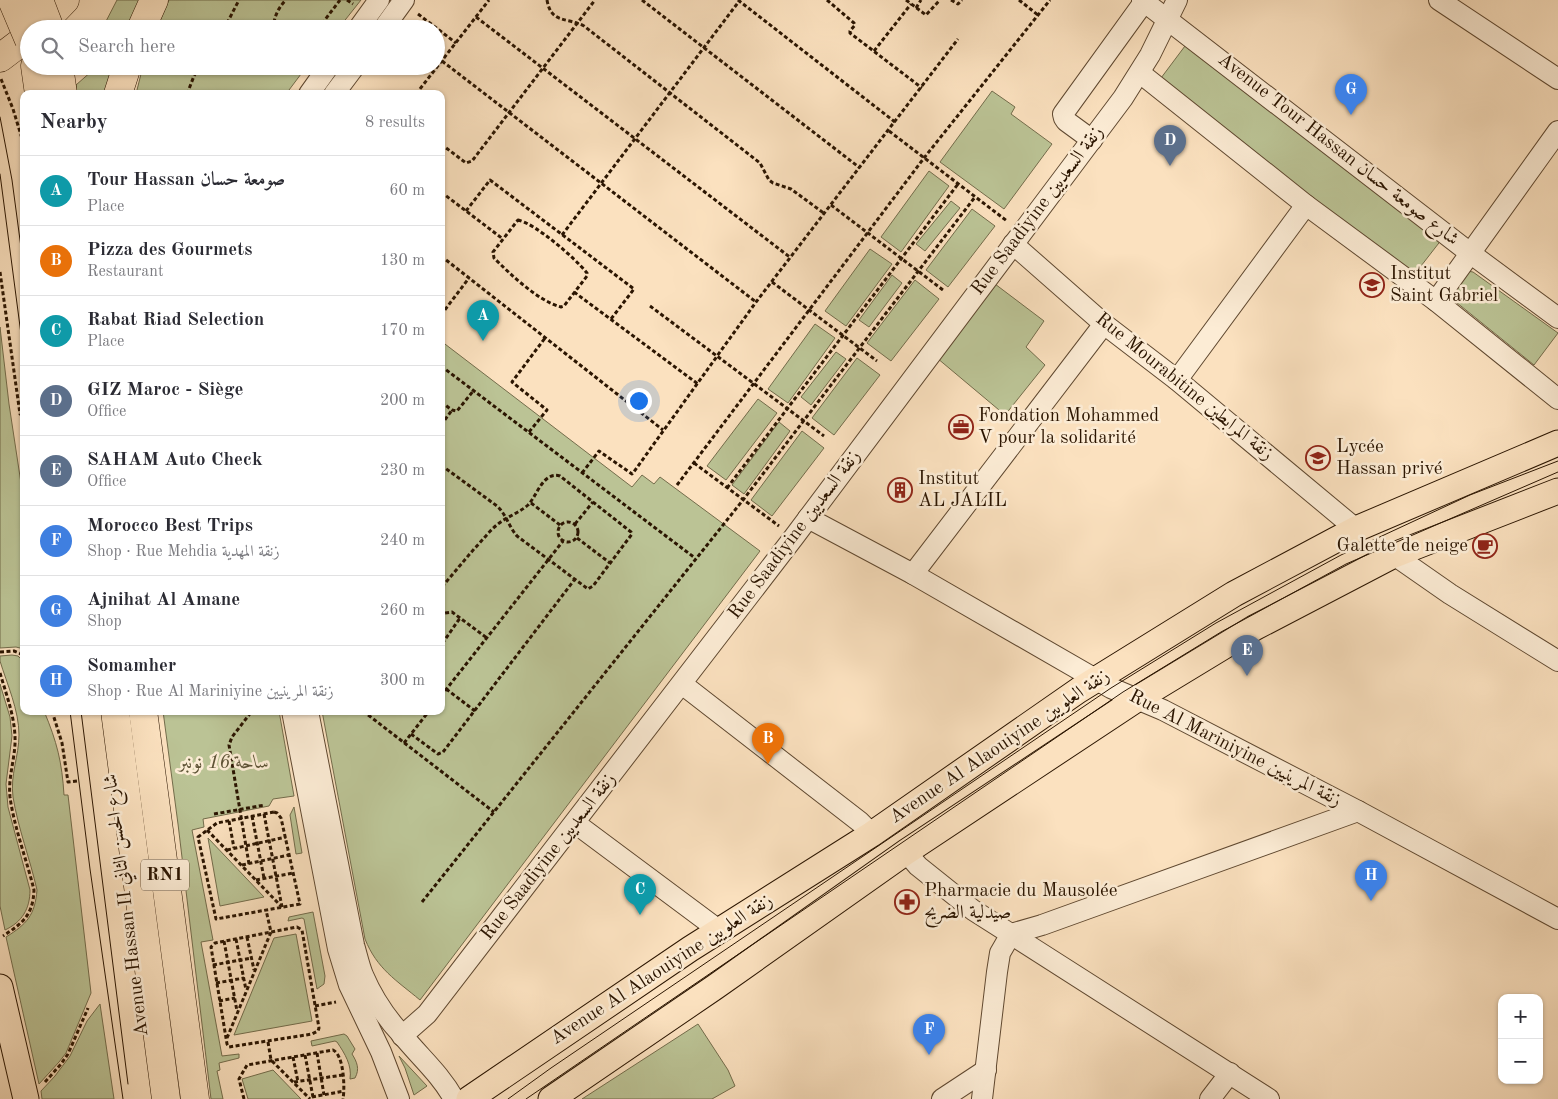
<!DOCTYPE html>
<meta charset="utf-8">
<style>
:root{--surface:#fff;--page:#f2f2f3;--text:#2b2b33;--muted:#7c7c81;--line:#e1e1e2;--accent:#8f2418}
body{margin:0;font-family:"Old Standard TT",Amiri,serif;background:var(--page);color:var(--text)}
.controls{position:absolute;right:15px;bottom:15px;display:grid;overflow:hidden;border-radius:10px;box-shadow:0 1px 4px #0004}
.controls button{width:45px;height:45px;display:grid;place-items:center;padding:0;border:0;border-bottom:1px solid var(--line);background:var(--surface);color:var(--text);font:25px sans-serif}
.you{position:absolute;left:638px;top:400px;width:18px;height:18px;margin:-12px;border:4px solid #fff;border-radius:50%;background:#1a73e8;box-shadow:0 0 0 8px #1a73e833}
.badge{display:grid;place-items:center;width:32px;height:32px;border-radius:50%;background:var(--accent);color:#fff;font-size:16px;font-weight:700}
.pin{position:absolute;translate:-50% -41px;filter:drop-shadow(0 1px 2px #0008)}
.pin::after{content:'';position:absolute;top:26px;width:18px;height:15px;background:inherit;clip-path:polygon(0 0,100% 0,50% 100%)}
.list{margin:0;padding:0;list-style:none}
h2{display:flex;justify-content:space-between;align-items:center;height:65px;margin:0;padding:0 20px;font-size:21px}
h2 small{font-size:16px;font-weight:400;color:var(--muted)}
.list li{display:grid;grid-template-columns:32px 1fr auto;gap:15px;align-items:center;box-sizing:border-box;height:70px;padding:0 20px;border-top:1px solid var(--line)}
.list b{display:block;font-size:19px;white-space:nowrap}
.list p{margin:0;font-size:16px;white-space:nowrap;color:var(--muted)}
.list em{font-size:16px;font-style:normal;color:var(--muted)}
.icon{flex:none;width:28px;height:28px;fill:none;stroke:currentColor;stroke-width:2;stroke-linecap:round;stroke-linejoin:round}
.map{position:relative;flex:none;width:1558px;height:1099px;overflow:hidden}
.search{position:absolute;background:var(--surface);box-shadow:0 1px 4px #0004;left:20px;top:20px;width:425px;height:55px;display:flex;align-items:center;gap:12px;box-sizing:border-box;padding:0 18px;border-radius:28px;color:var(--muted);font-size:19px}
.panel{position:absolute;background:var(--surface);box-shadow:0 1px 4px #0004;left:20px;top:90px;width:425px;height:625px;border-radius:10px}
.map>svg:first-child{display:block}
.green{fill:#bbc395;stroke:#736c4b}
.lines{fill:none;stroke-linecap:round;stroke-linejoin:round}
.minor-casing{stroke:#5f4830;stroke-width:22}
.major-casing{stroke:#2b1501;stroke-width:27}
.highway-casing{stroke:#2b1501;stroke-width:29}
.path{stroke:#2b1501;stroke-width:3;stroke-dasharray:4 2.5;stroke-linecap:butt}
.minor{stroke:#fcecd5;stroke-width:20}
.major{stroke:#fbe1bf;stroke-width:25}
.highway{stroke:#fbe1bf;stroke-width:28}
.tram{stroke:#2b1501;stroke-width:1}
.highway-bridge-casing{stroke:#2b1501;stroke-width:29;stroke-linecap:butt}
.highway-bridge{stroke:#fbe1bf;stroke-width:28}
.labels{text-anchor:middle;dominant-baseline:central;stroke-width:5;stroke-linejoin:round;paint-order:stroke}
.shield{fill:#fcecd5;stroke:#6a5641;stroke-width:1}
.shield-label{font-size:18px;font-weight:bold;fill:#2b1501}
.street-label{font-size:19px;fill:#2b1501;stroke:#fcecd5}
.poi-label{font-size:19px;fill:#2b1501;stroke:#fcecd5;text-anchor:start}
.park-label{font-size:19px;font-style:italic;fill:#5d5235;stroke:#fcecd5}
</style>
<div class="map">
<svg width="1558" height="1099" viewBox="0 0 1558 1099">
<rect width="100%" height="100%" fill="#fbe1bf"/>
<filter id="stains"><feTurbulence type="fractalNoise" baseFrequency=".004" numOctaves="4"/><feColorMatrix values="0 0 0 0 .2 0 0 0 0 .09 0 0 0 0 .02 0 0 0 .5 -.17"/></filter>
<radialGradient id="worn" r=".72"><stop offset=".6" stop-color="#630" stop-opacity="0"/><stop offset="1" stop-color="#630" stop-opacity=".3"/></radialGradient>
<g class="green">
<path d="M 117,0 L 144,0 L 131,29 L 102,29 Z"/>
<path d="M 169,0 L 361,0 L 338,29 L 156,29 Z"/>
<path d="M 1185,46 L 1442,239 L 1414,275 L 1158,82 Z"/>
<path d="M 91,66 L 117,66 L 107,94 L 77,94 L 76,85 L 93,70 Z"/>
<path d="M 143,66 L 307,66 L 286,94 L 136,94 Z"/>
<path d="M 992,91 L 1015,107 L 1011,114 L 1052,144 L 1004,209 L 940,162 Z"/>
<path d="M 929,171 L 949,186 L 901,252 L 881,237 Z"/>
<path d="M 951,201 L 960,208 L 925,251 L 916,244 Z"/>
<path d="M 972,209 L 995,226 L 948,287 L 926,270 Z"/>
<path d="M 870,249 L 892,264 L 846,326 L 825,311 Z"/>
<path d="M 1467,271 L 1473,272 L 1558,333 L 1534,365 L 1451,298 L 1452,292 Z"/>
<path d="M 892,275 L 902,283 L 869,327 L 859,320 Z"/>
<path d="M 915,280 L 939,299 L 891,361 L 867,343 Z"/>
<path d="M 995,284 L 1044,321 L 1026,347 L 1045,365 L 1005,415 L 937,358 Z"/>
<path d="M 815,324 L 835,338 L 788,403 L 768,389 Z"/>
<path d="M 0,327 L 9,404 L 24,503 L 24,649 L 16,647 L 0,648 Z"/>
<path d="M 441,341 L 632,487 L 642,475 L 654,484 L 660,477 L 760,551 L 420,1000 C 396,980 377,969 365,939 L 322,711 L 441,711 Z"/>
<path d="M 836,352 L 846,359 L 811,405 L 801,397 Z"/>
<path d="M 857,358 L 880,375 L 834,435 L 812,418 Z"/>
<path d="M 758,399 L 777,413 L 726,480 L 707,466 Z"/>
<path d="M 779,422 L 790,431 L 744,494 L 732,485 Z"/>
<path d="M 802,431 L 824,448 L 772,516 L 751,500 Z"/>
<path d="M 12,655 L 18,656 L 24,662 L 24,711 L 44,711 C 57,742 62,762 64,795 L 68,795 L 91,993 L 66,1053 L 59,1062 L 39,1084 L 6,937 C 27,924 35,915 37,890 C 30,859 18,828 13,797 C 10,775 19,756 19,735 C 19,710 7,684 0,661 L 0,656 Z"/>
<path d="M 0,684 L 10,717 L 12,736 L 6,784 L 8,807 L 30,890 C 30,909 22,922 5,930 L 0,906 Z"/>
<path d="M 163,711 L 279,711 L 294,796 L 273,799 L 269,806 L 203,819 L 204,827 L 192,830 L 213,940 L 201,942 L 222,1056 L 239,1054 L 239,1058 L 219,1063 L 220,1070 L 217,1071 L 223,1099 L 211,1099 L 178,824 Z"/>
<path d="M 294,807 L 302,853 L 296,854 L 290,815 Z"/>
<path d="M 208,838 L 264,897 L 220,906 Z"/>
<path d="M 313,912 L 325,976 L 324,984 L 317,989 L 304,919 L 302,918 L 288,921 L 289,917 Z"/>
<path d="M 296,934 L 312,1021 L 234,1035 L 274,938 Z"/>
<path d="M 100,1004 L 114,1099 L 42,1099 L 41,1091 L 55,1076 L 70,1056 L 87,1021 Z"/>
<path d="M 698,1024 L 728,1070 L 735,1086 L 712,1099 L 582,1099 Z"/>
<path d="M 344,1034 L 347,1036 L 355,1049 L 352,1054 C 357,1062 360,1069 355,1078 L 350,1079 C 352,1065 345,1054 337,1042 L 335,1041 L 312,1046 L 311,1041 Z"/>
<path d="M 399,1056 L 427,1086 L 414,1095 L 405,1068 Z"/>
<path d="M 273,1070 L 301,1099 L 248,1099 L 242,1079 Z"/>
</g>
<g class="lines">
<defs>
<g id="minor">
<path d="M 1142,0 L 1470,253 L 1558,318"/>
<path d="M 1439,0 L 1558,79"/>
<path d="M 358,29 L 379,0"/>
<path d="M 383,29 L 404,0"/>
<path d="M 1140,73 L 1306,205 L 1436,301 L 1558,399"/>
<path d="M 309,94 L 329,66"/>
<path d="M 334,94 L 355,66"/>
<path d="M 1092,140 L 1066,121 L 1064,118 L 1063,114 L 1144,2"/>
<path d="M 1013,244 L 1104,324 L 1177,380 L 1356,529"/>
<path d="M 1436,301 L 1558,131"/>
<path d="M 1177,380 L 1306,205"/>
<path d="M 808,518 L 913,574 L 1111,688 L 1163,710 L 1358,811 L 1558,919"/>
<path d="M 1394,555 L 1450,594 L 1558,661"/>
<path d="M 913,574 L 1104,324"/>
<path d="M 682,684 L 860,822 L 872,834"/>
<path d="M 292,711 L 338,949 L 349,985 L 381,1052 L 399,1099"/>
<path d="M 308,711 L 354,945 C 357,955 359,965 363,975 C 372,996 387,1019 403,1036 C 421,1058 440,1074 454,1099"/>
<path d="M 575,823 L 720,931"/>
<path d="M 906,852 L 918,866 L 973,910 L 1269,1099"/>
<path d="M 402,1036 L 427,1014 L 794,537 L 1123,98 L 1150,55 L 1177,0"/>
<path d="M 942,1099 L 986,1070"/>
<path d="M 982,1099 L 997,972 L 1000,953 L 1011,934 L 1042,925 L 1358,811"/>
<path d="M 1210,1099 L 1230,1073"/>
</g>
<g id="major">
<path d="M 0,987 L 26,1099"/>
<path d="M 469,1099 L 690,949 L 872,834 L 1079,690 L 1234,594 L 1356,529 L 1558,443"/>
<path d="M 551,1099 L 715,987 L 906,852 L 1137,699 L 1254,628 L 1394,555 L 1558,491"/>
</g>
<g id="highway">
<path d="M 37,29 L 65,0"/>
<path d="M 141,29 L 154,0"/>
<path d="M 0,58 L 29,36"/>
<path d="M 35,66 L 39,94"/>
<path d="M 59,66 L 63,94"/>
<path d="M 118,94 L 127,66"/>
<path d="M 115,711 L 166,1099"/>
<path d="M 143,711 L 195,1099"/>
</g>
</defs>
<use href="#minor" class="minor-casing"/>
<use href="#major" class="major-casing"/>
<use href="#highway" class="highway-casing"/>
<g class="path">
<path d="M 347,0 L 353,4"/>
<path d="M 547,0 C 551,24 567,17 584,26 L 760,163 L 769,180 L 773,183 L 791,189 L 825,214"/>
<path d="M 642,0 L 860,168"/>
<path d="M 738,0 L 895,122"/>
<path d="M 827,0 L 854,23 L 855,25 L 850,31 L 850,33 L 922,88"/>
<path d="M 906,0 L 926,15 L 940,0"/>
<path d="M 951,0 L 958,4 L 962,0"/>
<path d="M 1019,0 L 1038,15"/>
<path d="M 916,8 L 921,0"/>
<path d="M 418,14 L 456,43"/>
<path d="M 476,17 L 791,258"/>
<path d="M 224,29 L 239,0"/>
<path d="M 273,29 C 274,17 278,8 286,0"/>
<path d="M 318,29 L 340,0"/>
<path d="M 874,51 L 911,4"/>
<path d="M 442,61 L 756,302"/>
<path d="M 292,66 L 301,74"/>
<path d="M 1,79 L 13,109 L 24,145"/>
<path d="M 187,94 L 194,76 L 200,66"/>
<path d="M 416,94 L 489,0"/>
<path d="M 889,131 L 1007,221"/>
<path d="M 441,144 L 466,163 L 472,161 L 595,0"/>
<path d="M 441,192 L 503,239"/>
<path d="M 831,205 L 943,290"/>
<path d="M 466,211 L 490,180 L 634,289 L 611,319"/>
<path d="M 518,220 C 536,224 575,258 587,273 L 587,276 L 564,306 L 561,307 C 538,301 510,274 494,258 L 493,252 Z"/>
<path d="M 562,235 L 740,0"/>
<path d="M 441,256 L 663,430"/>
<path d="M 0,272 L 20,414 L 24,413"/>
<path d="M 772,282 L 877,361"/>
<path d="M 574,292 L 698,384"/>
<path d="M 650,306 L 824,436"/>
<path d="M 441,315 L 469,278"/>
<path d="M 441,366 L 695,558"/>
<path d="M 441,402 L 452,410 L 457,411 L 474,390"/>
<path d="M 441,425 L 452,410"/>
<path d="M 529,432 L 547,410 L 512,382 L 545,338"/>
<path d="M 694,463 L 779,526"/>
<path d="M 441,465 L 497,506 C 506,514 509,527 517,536 L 588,589 L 593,586 L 632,534 L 631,532 L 560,476 C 543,471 537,496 528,505 C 519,513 508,516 498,524 C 489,531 482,541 474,549 C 463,562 452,575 441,588"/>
<path d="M 582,473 L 599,451 L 632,474 L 633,473 L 756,302 L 958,39"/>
<path d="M 677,485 L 924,158 L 1050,0"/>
<path d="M 727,488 L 958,184"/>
<path d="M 531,503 L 560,525"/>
<circle cx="568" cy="532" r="10"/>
<path d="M 575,524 L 593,502"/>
<path d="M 577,538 L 610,563"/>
<path d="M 441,618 L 445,613 L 452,612 L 487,638"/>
<path d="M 441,641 L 444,641 L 460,618"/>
<path d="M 0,652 L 14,651 L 24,655"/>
<path d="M 0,673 C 7,697 16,720 15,744 C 14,762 8,779 10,797 C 14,827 27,861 34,890 C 33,915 23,923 3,936"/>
<path d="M 441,685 L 475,711"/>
<path d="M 441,696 L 563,541"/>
<path d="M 52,711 L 62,743 L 68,782 L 77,781"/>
<path d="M 363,711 L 494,812"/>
<path d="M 369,716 L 372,711"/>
<path d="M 411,734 L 438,754 L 443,752 L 575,579"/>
<path d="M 404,743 L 429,711"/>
<path d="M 274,812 L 277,813 L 281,818 L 300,904 L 216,919 L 198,837 L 217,823 Z"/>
<path d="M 214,814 L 265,805"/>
<path d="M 264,814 L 282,907"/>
<path d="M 252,816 L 264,878"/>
<path d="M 229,821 L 234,848"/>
<path d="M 207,830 L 282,907"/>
<path d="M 227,850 L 286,837"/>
<path d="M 249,864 L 229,745 L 232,737 L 252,711"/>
<path d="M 242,865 L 289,855"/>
<path d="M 256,880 L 293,873"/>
<path d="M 422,902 L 743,500 L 975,197"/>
<path d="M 297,927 L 302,930 L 319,1028 L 318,1031 L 312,1034 L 229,1047 L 227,1044 L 211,947 L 215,943 Z"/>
<path d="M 247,937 L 254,970"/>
<path d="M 236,939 L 246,990"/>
<path d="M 224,941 L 237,1011"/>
<path d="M 213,965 L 252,958"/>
<path d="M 216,983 L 244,978"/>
<path d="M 219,1001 L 235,998"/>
<path d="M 315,1006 L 336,1002"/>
<path d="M 227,1038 L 271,932 L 266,910"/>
<path d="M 268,1042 L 271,1060 L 310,1099"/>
<path d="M 317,1053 L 324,1095"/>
<path d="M 305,1055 L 313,1097"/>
<path d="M 293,1057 L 298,1082"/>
<path d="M 45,1082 L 61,1064 L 68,1054 L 88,1008"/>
<path d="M 294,1082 L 343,1075"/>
<path d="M 312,1097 L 344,1091"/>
<path d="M 244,1099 L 239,1079 L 247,1065 L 333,1050 C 344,1055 345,1088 343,1099"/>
</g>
<use href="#minor" class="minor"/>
<use href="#major" class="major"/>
<use href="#highway" class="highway"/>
<g class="tram">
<path d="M 0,117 L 12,180 L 24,270"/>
<path d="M 0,174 L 24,357"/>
<path d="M 70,711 L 90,869 L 123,1099"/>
<path d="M 81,711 L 128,1084"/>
<path d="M 508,1099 L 551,1068 L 1111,688 L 1216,623 L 1341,555 L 1470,495 L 1558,461"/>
<path d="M 526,1099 L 1123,692 L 1221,632 L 1346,564 L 1558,472"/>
</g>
<defs>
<g id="highway-bridge">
<path d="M 12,0 L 29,40"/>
<path d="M 39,0 L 50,29"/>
</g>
</defs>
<use href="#highway-bridge" class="highway-bridge-casing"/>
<use href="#highway-bridge" class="highway-bridge"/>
</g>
<defs>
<symbol id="school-ring" viewBox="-11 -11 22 22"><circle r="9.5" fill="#fcecd5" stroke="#8f2418" stroke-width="1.5"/><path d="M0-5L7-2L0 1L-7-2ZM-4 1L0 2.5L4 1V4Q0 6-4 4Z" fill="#8f2418"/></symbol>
<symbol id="office-ring" viewBox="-11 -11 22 22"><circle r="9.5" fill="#fcecd5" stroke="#8f2418" stroke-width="1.5"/><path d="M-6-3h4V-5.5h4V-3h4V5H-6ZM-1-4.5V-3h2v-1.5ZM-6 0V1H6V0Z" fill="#8f2418"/></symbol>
<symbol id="building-ring" viewBox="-11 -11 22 22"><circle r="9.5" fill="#fcecd5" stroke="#8f2418" stroke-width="1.5"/><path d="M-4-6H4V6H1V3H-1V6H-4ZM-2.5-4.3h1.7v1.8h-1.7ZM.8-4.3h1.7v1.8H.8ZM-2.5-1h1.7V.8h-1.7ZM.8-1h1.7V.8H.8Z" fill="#8f2418"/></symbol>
<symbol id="cafe-ring" viewBox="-11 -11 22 22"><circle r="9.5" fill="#fcecd5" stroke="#8f2418" stroke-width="1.5"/><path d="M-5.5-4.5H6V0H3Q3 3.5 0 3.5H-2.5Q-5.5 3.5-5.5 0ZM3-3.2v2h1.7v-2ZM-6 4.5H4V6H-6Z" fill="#8f2418"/></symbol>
<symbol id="pharmacy-ring" viewBox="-11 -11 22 22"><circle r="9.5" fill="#fcecd5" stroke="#8f2418" stroke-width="1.5"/><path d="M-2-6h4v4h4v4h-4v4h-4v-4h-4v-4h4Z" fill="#8f2418"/></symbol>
</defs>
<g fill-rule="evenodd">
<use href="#school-ring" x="1358" y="271" width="28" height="28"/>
<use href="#office-ring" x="947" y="413" width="28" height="28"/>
<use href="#school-ring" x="1304" y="444" width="28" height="28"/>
<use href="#building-ring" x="886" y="476" width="28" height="28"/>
<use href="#cafe-ring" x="1471" y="532" width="28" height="28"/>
<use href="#pharmacy-ring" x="893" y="888" width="28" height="28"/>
</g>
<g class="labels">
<rect class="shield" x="141" y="859.5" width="48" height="31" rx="4"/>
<g class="shield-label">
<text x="165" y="875">RN1</text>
</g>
<g class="street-label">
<text transform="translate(1338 150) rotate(38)">Avenue Tour Hassan شارع صومعة حسان</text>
<text transform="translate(1038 211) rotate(-53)">Rue Saadiyine زنقة السعديين</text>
<text transform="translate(1184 387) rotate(39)">Rue Mourabitine زنقة المرابطين</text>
<text transform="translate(795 535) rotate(-53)">Rue Saadiyine زنقة السعديين</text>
<text transform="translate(1000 747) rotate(-34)">Avenue Al Alaouiyine زنقة العلويين</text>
<text transform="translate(1235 749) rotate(27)">Rue Al Mariniyine زنقة المرينيين</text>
<text transform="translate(549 857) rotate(-52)">Rue Saadiyine زنقة السعديين</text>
<text transform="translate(127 905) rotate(-97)">Avenue Hassan II شارع الحسن الثاني</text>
<text transform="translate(662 970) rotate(-33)">Avenue Al Alaouiyine زنقة العلويين</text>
</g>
<g class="poi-label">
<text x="1390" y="274">Institut<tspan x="1390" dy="22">Saint Gabriel</tspan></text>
<text x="978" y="416">Fondation Mohammed<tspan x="978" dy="22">V pour la solidarité</tspan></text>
<text x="1336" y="447">Lycée<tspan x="1336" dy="22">Hassan privé</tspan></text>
<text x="918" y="479">Institut<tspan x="918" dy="22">AL JALIL</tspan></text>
<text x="1468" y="546" text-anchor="end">Galette de neige</text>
<text x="924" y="891">Pharmacie du Mausolée<tspan x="924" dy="22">صيدلية الضريح</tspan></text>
</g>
<g class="park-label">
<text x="224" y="763">ساحة 16 نونبر</text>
</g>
</g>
<rect width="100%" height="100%" filter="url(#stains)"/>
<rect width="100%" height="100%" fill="url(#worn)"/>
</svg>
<div class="controls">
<button>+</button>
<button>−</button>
</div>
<div class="you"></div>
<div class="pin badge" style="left:483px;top:341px;background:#0f9aa8">A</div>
<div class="pin badge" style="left:768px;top:764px;background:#e8710a">B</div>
<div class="pin badge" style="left:640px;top:915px;background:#0f9aa8">C</div>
<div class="pin badge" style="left:1170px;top:166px;background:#5c6f8a">D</div>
<div class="pin badge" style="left:1247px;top:676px;background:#5c6f8a">E</div>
<div class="pin badge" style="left:929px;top:1055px;background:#3f7fe0">F</div>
<div class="pin badge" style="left:1351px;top:115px;background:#3f7fe0">G</div>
<div class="pin badge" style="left:1371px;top:901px;background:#3f7fe0">H</div>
<div class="search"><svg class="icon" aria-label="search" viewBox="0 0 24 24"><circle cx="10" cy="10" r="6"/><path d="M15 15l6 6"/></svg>Search here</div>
<section class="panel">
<h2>Nearby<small>8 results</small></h2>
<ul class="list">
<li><span class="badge" style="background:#0f9aa8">A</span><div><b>Tour Hassan صومعة حسان</b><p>Place</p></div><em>60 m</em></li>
<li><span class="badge" style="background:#e8710a">B</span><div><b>Pizza des Gourmets</b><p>Restaurant</p></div><em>130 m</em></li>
<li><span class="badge" style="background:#0f9aa8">C</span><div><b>Rabat Riad Selection</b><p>Place</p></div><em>170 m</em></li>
<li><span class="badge" style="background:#5c6f8a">D</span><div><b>GIZ Maroc - Siège</b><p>Office</p></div><em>200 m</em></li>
<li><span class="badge" style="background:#5c6f8a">E</span><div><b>SAHAM Auto Check</b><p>Office</p></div><em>230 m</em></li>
<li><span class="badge" style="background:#3f7fe0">F</span><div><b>Morocco Best Trips</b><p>Shop · Rue Mehdia زنقة المهدية</p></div><em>240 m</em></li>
<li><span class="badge" style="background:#3f7fe0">G</span><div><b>Ajnihat Al Amane</b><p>Shop</p></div><em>260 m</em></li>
<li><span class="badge" style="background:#3f7fe0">H</span><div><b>Somamher</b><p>Shop · Rue Al Mariniyine زنقة المرينيين</p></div><em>300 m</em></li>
</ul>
</section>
</div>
